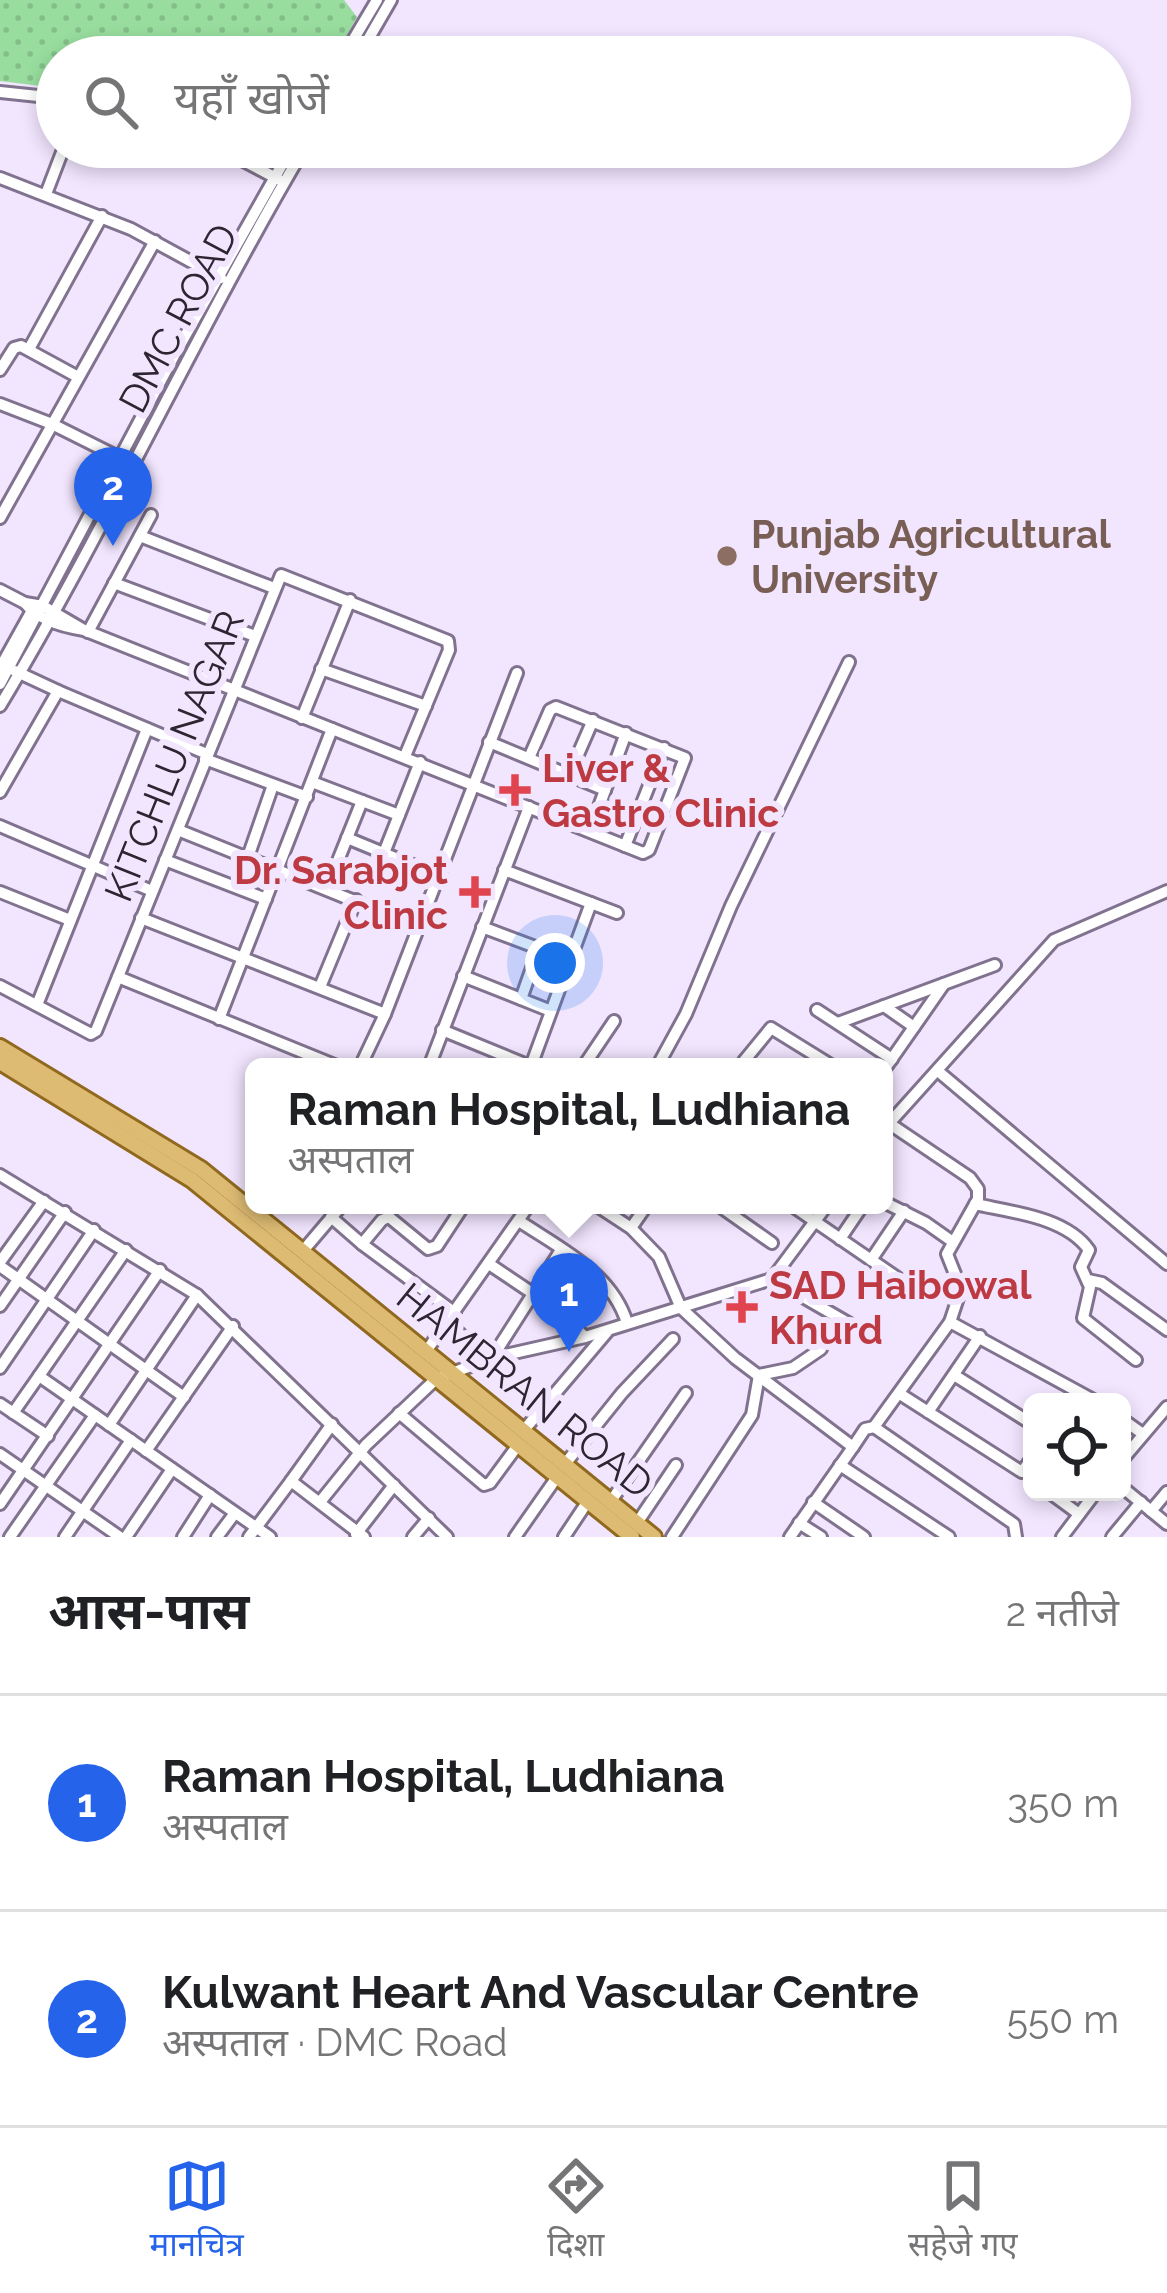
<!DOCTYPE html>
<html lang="hi">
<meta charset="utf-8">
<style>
:root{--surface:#fff;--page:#f6f6f6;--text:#202124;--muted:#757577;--line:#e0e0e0;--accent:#2563eb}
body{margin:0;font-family:Raleway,"Noto Sans Devanagari",sans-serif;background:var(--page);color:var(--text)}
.controls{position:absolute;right:36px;bottom:36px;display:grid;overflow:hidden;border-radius:18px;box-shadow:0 6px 18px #0003}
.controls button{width:108px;height:108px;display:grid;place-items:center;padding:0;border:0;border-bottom:3px solid var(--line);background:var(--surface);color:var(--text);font:60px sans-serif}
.you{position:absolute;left:555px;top:963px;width:42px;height:42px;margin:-30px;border:9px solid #fff;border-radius:50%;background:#1a73e8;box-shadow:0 0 0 18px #1a73e833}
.badge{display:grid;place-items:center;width:78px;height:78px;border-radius:50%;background:var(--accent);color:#fff;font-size:39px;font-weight:700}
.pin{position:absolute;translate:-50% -99px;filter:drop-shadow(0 3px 6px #0008)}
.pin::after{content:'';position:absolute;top:63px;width:42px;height:36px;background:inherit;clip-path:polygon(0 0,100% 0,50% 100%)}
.popup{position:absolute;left:245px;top:1058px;width:648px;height:156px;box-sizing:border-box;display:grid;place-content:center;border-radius:18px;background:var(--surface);filter:drop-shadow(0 3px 9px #0005);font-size:39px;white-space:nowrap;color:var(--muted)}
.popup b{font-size:45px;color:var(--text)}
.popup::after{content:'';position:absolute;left:50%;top:100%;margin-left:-24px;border:24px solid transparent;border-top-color:var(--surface)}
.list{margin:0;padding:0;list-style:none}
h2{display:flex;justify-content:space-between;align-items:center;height:156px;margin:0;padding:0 48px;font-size:51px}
h2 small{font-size:39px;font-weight:400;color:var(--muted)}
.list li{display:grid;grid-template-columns:78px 1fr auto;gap:36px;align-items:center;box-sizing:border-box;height:216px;padding:0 48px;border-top:3px solid var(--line)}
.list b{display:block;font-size:45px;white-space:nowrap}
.list p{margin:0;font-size:39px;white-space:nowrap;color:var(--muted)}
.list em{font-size:39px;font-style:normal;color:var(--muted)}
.icon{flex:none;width:66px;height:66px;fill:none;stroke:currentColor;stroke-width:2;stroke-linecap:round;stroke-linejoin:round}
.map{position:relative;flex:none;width:1167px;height:1537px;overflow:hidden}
.search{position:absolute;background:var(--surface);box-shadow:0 6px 18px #0003;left:36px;right:36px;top:36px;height:132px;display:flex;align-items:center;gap:30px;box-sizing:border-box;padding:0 42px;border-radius:66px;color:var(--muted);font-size:45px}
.sheet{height:588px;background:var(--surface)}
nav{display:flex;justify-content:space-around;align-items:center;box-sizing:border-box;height:168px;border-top:3px solid var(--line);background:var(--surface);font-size:33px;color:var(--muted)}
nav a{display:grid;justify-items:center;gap:6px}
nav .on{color:var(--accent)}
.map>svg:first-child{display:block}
.grass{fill:url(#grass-dots)}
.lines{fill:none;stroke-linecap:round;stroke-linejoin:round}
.minor-casing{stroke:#81738f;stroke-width:16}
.major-casing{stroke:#90691f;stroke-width:20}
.minor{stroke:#fff;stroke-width:10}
.major{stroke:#ddbb73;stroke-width:14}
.education-dot{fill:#8d6e63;stroke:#f2e6ff;stroke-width:4.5}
.health-dot{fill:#e0444e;stroke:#f2e6ff;stroke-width:4.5}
.labels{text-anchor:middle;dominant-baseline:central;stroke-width:12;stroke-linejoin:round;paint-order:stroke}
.street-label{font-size:39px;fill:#2b2631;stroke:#f2e6ff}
.education-label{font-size:39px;font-weight:bold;fill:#785e54;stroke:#f2e6ff;text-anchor:start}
.health-label{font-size:39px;font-weight:bold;fill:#be3a42;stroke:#f2e6ff;text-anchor:start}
</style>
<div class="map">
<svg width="1167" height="1537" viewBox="0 0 1167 1537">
<defs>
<pattern id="grass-dots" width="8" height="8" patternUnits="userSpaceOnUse" patternTransform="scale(3)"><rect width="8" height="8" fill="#98dd9e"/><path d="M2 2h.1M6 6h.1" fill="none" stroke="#83be89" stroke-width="1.8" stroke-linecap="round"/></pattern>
</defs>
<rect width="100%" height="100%" fill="#f2e6ff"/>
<path class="grass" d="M 0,0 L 344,0 L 357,17 L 335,57 L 57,57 L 57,88 L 0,81 Z"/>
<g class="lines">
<defs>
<g id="minor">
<path d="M 343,57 L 377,0"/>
<path d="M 358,57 L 391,0"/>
<path d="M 0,92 L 57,98"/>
<path d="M 217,147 L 278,179"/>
<path d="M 0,178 L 131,229 L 221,278"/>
<path d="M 46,194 L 64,147"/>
<path d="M 29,349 L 102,216"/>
<path d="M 0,370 L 14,348 L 21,346 L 78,377"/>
<path d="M 0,404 L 52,424 L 126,461"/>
<path d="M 0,518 L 155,241"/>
<path d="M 140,536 L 274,588"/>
<path d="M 114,583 L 255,636"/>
<path d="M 0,590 L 25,603"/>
<path d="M 84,630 L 43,606 L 25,603 C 38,620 64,627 84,630 L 643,853 L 649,850 L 685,758 L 556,707 L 550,710 L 529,758"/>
<path d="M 88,632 L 151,515"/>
<path d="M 0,668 L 34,607"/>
<path d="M 321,669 L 426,706"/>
<path d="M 0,684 L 176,352 L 292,147"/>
<path d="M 58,691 L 207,754"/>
<path d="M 0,706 C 109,524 197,330 305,147"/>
<path d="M 302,718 L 350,600"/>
<path d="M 489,742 L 605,790"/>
<path d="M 205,759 L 307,797"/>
<path d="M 569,775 L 593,720"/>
<path d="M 312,782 L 399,815"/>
<path d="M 0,792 L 58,691 L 15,671"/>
<path d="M 0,826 L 152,891"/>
<path d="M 178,830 L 419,927"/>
<path d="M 590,831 L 626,733"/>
<path d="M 347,838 L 439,876"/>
<path d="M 625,846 L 664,748"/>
<path d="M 384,853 L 420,762"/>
<path d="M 248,857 L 273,785"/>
<path d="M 165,860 L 266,899"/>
<path d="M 504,870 L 617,913"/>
<path d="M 327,888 L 362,801"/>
<path d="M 0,892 L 70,920"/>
<path d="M 141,918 L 385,1014"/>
<path d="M 482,927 L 570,960"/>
<path d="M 463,976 L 551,1011"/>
<path d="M 118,977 L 339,1067"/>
<path d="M 0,986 L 91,1034 L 96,1031 L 281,575 L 448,641 L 449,650 L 405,756"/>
<path d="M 320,987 L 356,900"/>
<path d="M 521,999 L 539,948"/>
<path d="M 37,1005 L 147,729"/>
<path d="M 884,1006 L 914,1027"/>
<path d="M 817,1010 L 892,1059"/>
<path d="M 219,1019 L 332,729"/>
<path d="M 838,1023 L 995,965"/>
<path d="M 442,1030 L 532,1067"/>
<path d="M 744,1061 L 771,1028 L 834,1067"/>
<path d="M 531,1066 L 591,903"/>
<path d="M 360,1067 L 385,1014 L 517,673"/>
<path d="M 429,1067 L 529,807"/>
<path d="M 583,1067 L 614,1021"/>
<path d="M 657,1067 L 686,1014 L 731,906 L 849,662"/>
<path d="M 884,1070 L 944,984"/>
<path d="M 939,1072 L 1167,1264"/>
<path d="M 890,1124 L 970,1178 L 978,1189 L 978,1199 L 947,1254 L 961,1289 L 950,1322"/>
<path d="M 884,1129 L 1054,940 L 1167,891"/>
<path d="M 0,1175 L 197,1295 L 447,1537"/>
<path d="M 884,1202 L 926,1223 L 953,1242"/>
<path d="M 975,1204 C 1011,1212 1066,1217 1089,1250 L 1081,1267 L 1090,1287 L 1083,1318 L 1136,1360"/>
<path d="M 596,1205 L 631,1228 L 659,1257 L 681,1308 L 735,1358 L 853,1447 L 790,1537"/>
<path d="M 718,1205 L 772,1243"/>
<path d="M 791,1205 L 899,1279"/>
<path d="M 331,1217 L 362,1244 L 382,1220 L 389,1217 L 428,1249 L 437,1246 L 464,1205"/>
<path d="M 519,1221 C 561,1249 612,1273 627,1323"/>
<path d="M 631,1228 L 647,1205"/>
<path d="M 840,1239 L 863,1205"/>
<path d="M 362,1244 L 455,1313"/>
<path d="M 126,1250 L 39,1376 L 270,1537"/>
<path d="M 302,1252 L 342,1205"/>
<path d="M 871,1260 L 904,1211"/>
<path d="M 0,1262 L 44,1201"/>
<path d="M 489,1264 L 559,1311 L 585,1337"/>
<path d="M 0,1266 L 184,1397"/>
<path d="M 772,1279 L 862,1331"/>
<path d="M 1088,1280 L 1102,1283 L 1167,1330"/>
<path d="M 0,1306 L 65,1212"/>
<path d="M 448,1323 L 487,1359"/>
<path d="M 425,1353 L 529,1205"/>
<path d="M 492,1358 L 561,1250"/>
<path d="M 0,1368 L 94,1230"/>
<path d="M 954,1375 L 1032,1424"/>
<path d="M 900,1394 L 1022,1472 L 1032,1458"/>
<path d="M 0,1404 L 48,1436"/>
<path d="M 928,1412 L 980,1336"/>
<path d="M 13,1413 L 39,1376"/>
<path d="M 399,1413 L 484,1485 L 490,1483 L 518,1445"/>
<path d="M 1122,1419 L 1143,1434"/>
<path d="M 332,1424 L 291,1481 L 364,1537"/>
<path d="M 109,1425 L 197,1295"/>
<path d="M 874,1427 L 1014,1524 L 1016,1537"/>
<path d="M 524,1430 L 607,1332"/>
<path d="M 853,1447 L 865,1429 L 874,1427 L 950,1322 L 1097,1402"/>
<path d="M 146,1451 L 233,1326"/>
<path d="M 0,1454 L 120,1537"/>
<path d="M 1122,1460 L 1167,1407"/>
<path d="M 565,1464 L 622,1393 L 673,1339"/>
<path d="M 840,1465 L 949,1537"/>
<path d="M 1122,1487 L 1167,1524"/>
<path d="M 1049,1492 L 1079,1514"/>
<path d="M 611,1501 L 686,1393"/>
<path d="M 320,1502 L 366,1445 L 436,1379 L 492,1358 L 585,1337 L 772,1279 L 827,1205"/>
<path d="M 813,1502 L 864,1537"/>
<path d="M 0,1504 L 160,1270"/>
<path d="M 1151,1511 L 1167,1492"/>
<path d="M 637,1523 L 676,1465"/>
<path d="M 799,1523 L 821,1537"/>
<path d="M 356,1534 L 394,1485"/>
<path d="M 10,1537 L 95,1415"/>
<path d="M 65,1537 L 131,1440"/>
<path d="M 126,1537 L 172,1469"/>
<path d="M 183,1537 L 210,1495"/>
<path d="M 217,1537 L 235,1513"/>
<path d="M 249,1537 L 291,1481"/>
<path d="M 413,1537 L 429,1518"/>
<path d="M 515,1537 L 557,1477"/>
<path d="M 564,1537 L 588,1501"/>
<path d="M 672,1537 L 752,1415 L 759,1375 L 793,1368 L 821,1349"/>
<path d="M 1062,1537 L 1096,1492"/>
<path d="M 1112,1537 L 1141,1502"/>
</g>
<g id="major">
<path d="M 0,1047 L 201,1169 L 654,1537"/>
<path d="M 0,1062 L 192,1180 L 632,1537"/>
</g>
</defs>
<use href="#minor" class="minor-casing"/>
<use href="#major" class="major-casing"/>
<use href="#minor" class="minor"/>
<use href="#major" class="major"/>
</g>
<circle class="education-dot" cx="727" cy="556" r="12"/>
<g class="health-dot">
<path d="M509 772h12v12h12v12h-12v12h-12v-12h-12v-12h12z"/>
<path d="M469 874h12v12h12v12h-12v12h-12v-12h-12v-12h12z"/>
<path d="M736 1289h12v12h12v12h-12v12h-12v-12h-12v-12h12z"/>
</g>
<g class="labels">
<g class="street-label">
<text transform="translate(178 318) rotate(-62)">DMC ROAD</text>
<text transform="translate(174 756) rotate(-68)">KITCHLU NAGAR</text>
<text transform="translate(525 1390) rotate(39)">HAMBRAN ROAD</text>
</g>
<g class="education-label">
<text x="751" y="534">Punjab Agricultural<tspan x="751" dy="45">University</tspan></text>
</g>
<g class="health-label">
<text x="542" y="768">Liver &amp;<tspan x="542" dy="45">Gastro Clinic</tspan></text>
<text x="448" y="870" text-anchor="end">Dr. Sarabjot<tspan x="448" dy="45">Clinic</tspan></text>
<text x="769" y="1285">SAD Haibowal<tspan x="769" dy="45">Khurd</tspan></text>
</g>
</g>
</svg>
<div class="controls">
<button><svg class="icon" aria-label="locate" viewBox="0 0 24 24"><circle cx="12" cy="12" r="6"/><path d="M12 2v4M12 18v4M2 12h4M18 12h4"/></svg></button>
</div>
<div class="you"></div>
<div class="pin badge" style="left:569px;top:1352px">1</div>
<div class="popup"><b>Raman Hospital, Ludhiana</b>अस्पताल</div>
<div class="pin badge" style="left:113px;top:546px">2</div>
<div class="search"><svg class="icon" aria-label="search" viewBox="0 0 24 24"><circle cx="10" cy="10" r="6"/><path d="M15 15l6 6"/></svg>यहाँ खोजें</div>
</div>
<section class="sheet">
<h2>आस-पास<small>2 नतीजे</small></h2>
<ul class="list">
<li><span class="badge">1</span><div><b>Raman Hospital, Ludhiana</b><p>अस्पताल</p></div><em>350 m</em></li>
<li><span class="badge">2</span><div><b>Kulwant Heart And Vascular Centre</b><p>अस्पताल · DMC Road</p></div><em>550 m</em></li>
</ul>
</section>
<nav>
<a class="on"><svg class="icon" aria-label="map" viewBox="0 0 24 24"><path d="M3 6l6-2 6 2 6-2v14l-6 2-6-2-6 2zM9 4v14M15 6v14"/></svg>मानचित्र</a>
<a><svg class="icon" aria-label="directions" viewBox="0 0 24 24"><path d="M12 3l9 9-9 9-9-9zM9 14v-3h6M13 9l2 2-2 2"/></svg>दिशा</a>
<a><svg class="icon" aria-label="saved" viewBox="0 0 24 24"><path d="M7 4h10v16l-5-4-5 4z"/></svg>सहेजे गए</a>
</nav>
